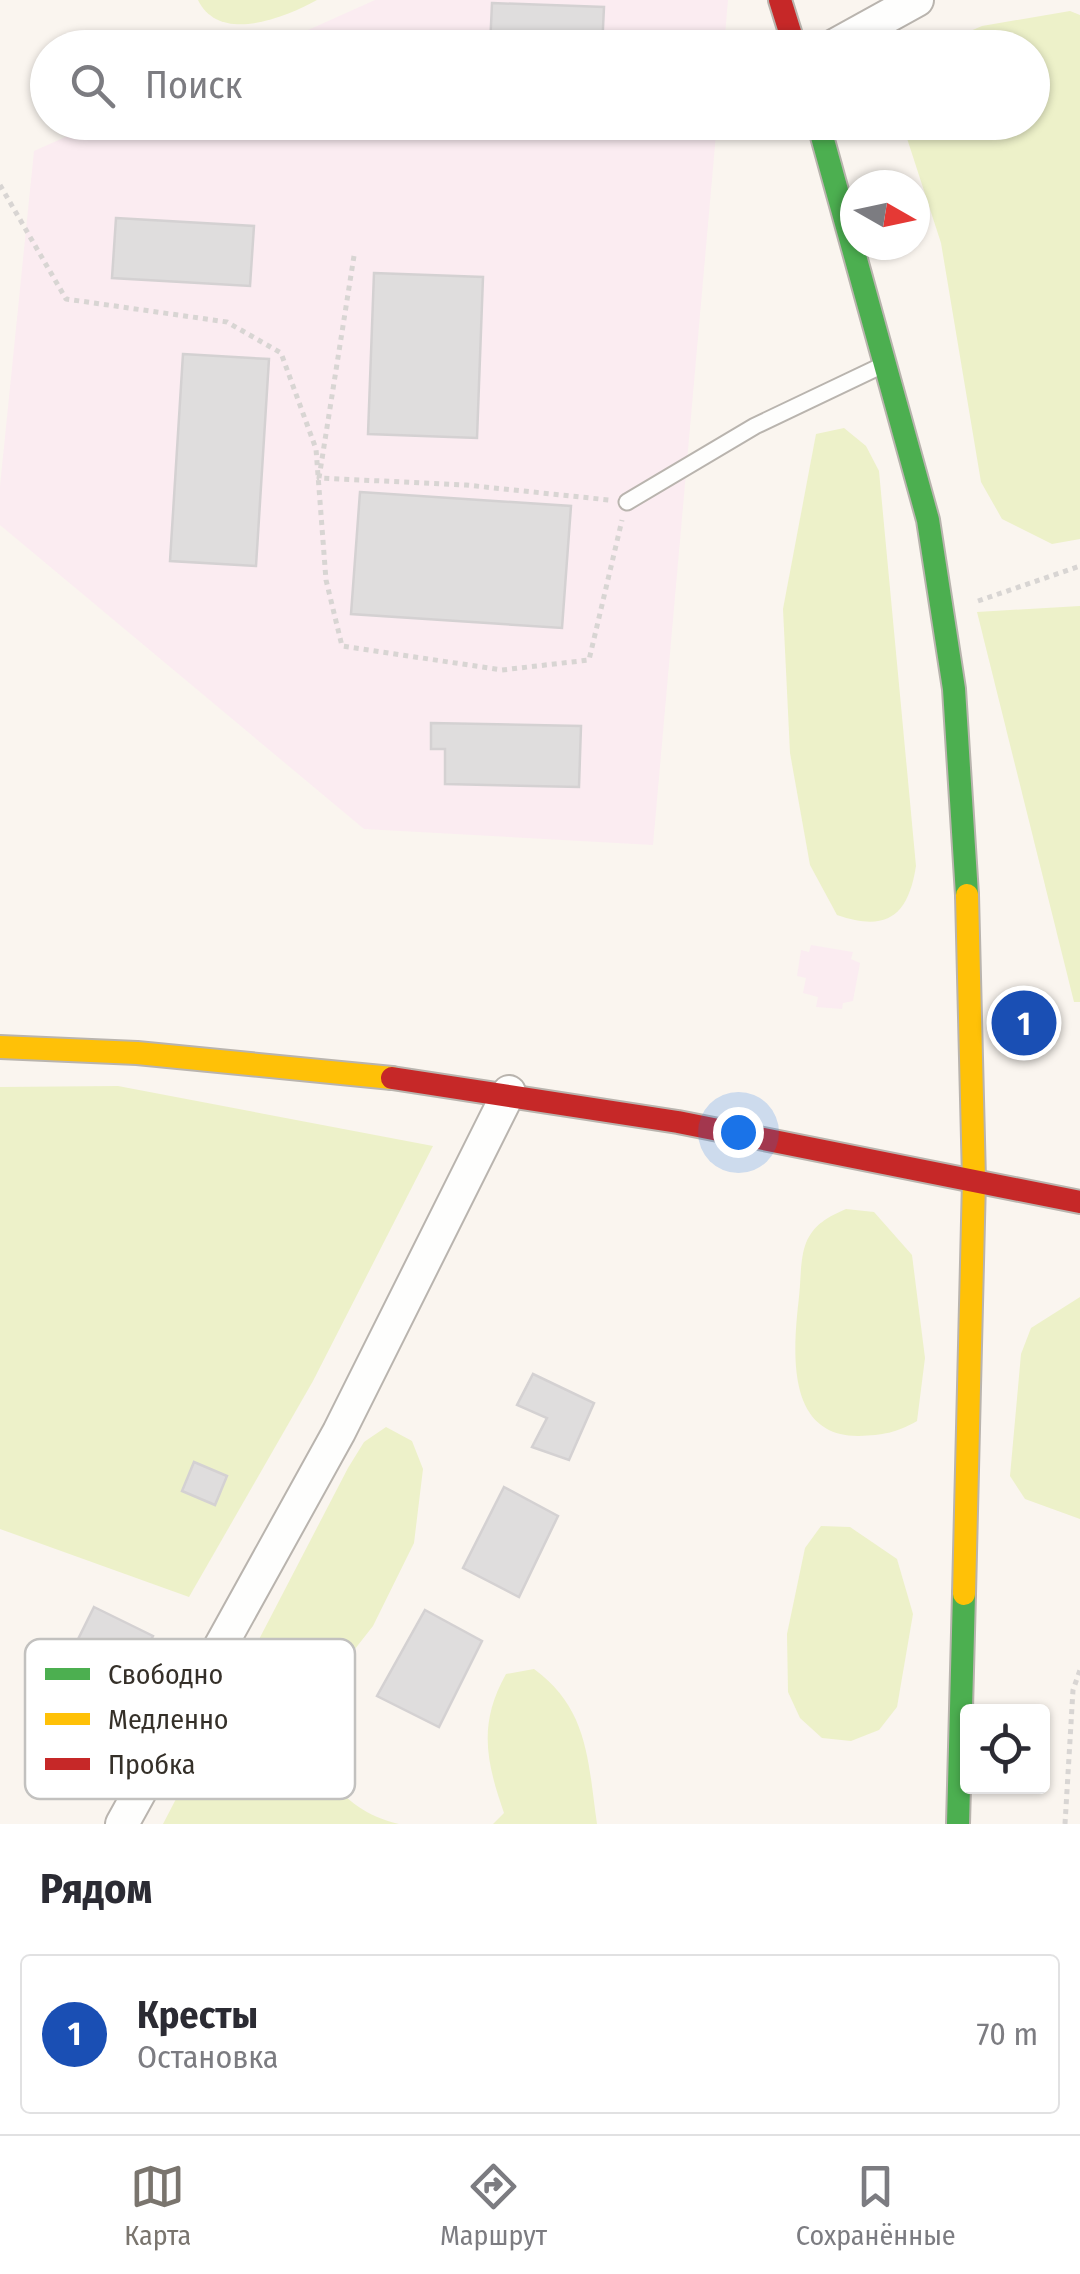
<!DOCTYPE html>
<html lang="ru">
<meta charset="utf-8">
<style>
:root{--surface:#fff;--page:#f7f7f7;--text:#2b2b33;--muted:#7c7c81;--line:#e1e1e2;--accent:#7a756e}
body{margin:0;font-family:"Fira Sans Condensed",sans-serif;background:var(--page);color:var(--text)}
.controls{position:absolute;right:30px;bottom:30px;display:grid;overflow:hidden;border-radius:10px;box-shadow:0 2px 8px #0004}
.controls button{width:90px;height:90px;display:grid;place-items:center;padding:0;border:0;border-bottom:2px solid var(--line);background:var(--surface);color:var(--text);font:50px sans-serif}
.compass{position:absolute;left:840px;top:170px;width:90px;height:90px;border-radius:50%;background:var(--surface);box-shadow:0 2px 8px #0004;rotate:99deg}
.you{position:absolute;left:738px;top:1132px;width:35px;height:35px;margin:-25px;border:8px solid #fff;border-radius:50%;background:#1a73e8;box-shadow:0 0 0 15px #1a73e833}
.badge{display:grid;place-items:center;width:65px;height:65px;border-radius:50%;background:var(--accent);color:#fff;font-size:32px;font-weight:700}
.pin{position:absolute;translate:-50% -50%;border:5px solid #fff;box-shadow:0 2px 10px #0006}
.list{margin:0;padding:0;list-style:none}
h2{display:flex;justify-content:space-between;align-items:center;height:130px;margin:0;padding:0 40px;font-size:42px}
h2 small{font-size:32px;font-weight:400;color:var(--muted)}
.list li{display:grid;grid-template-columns:65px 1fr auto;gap:30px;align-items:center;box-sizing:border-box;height:160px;margin:0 20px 20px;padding:0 20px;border:2px solid var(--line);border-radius:10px}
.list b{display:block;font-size:38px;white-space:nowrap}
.list p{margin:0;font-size:32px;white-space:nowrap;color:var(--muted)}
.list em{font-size:32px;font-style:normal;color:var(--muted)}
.icon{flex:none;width:55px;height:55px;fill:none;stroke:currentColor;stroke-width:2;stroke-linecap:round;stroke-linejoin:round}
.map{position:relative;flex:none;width:1080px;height:1824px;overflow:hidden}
.search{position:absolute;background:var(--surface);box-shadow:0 2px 8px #0004;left:30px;right:30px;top:30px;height:110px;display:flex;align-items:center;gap:25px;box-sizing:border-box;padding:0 35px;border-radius:55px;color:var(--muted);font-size:38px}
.sheet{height:310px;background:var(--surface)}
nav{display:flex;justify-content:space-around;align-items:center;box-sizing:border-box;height:140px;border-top:2px solid var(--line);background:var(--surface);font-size:28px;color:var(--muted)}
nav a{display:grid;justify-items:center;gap:5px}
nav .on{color:var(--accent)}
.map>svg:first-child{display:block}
.industrial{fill:#fbecf1}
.green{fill:#edf1c9}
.building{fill:#dfdddd;stroke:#d4d1d2;stroke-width:2.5}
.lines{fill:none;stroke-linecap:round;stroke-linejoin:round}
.lane-casing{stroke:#b9b4ae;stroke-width:19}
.street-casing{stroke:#b9b4ae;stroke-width:36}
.fast-casing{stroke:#b9b4ae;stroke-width:26}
.slow-casing{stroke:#b9b4ae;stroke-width:26}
.jam-casing{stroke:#b9b4ae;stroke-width:26}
.path{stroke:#d8d5d3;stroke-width:5;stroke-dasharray:5 5;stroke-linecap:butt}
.lane{stroke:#fefefd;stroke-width:15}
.street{stroke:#fefefd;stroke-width:32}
.fast{stroke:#4caf50;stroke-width:22}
.slow{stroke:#ffc107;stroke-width:22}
.jam{stroke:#c62828;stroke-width:22}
.key{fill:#fff;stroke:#c2c1bf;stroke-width:2.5}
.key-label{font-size:28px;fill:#353029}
</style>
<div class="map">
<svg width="1080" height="1824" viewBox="0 0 1080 1824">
<rect width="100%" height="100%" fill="#faf5ef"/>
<g class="industrial">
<path d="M 375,0 L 728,0 L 724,47 L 268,48 Z"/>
<path d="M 99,122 L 717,123 L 653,845 L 364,829 L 0,525 L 0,486 L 34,151 Z"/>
<path d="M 811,945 L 853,952 L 851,959 L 860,963 L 853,1001 L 843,1003 L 842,1009 L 816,1007 L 818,997 L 803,993 L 806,978 L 797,976 L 801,950 L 809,952 Z"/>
</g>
<g class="green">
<path d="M 198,0 L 317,0 C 286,17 220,45 198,0 Z"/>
<path d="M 1070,11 L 1080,15 L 1080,539 L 1052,544 L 1002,519 L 981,482 L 941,243 L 902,123 L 1032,122 L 1032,48 L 933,47 L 982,26 Z"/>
<path d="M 844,428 L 866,446 L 879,471 L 916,866 C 908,917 886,932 837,915 L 810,865 L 790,753 L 783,609 L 816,434 Z"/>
<path d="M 1080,606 L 1080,1002 L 1074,1002 L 977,612 Z"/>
<path d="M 118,1086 L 433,1146 L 313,1381 L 189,1597 L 0,1529 L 0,1087 Z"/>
<path d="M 846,1209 L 874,1212 L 912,1255 L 925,1358 L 917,1421 C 896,1433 883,1435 859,1436 C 785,1437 793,1350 799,1297 C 801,1280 800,1258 806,1243 C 814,1224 828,1217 846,1209 Z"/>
<path d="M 1080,1297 L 1080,1519 L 1025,1499 L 1010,1476 L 1021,1354 L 1031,1328 Z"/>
<path d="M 386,1427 L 412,1441 L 423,1469 L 414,1543 L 373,1626 L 318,1696 L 309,1754 C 335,1788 355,1814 399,1824 L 163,1824 L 348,1468 L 364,1442 Z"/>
<path d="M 821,1526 L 850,1527 L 897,1559 L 913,1614 L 897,1707 L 879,1730 L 851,1741 L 822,1738 L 800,1718 L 788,1692 L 787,1634 L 805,1548 Z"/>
<path d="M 534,1669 C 589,1709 588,1762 597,1824 L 493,1824 L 504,1813 C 486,1761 478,1724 506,1674 Z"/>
</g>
<g class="building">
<path d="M 492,3 L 604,7 L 602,48 L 490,48 Z"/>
<path d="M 116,218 L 254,226 L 250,286 L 112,278 Z"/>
<path d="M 374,273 L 483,277 L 477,438 L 368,434 Z"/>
<path d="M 183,354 L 269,359 L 256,566 L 170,561 Z"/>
<path d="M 360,492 L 571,506 L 562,628 L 351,614 Z"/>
<path d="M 431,723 L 581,726 L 579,787 L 445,784 L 445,749 L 431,749 Z"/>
<path d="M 533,1374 L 594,1403 L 569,1460 L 532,1447 L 547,1418 L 517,1405 Z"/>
<path d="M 194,1462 L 227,1476 L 215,1505 L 182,1491 Z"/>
<path d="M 504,1487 L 558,1516 L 519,1597 L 463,1568 Z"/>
<path d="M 94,1607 L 153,1636 L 100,1743 L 41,1714 Z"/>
<path d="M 425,1610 L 482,1641 L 439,1727 L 377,1696 Z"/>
</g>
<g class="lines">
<defs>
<path id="lane" d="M 627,502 L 755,426 L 883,365"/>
<g id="street">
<path d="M 830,48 L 917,0"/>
<path d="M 122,1824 L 339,1432 L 509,1092"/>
</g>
<g id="fast">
<path d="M 818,122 L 928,520 L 954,689 L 967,895"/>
<path d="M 958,1824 L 964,1594"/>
</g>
<g id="slow">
<path d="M 0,1047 L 137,1053 L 392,1078"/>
<path d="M 964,1594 L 974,1180 L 967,895"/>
</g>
<g id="jam">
<path d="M 780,0 L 795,48"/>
<path d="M 392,1078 L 678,1122 L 1080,1202"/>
</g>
</defs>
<use href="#lane" class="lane-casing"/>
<use href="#street" class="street-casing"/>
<use href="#fast" class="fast-casing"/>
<use href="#slow" class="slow-casing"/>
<use href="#jam" class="jam-casing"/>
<g class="path">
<path d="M 0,185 L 66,299 L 227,322 L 281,353 L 316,449 L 326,580 L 342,646 L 502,670 L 589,660 L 622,520"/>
<path d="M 354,256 L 319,478 L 466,485 L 609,500"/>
<path d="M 978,601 L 1080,566"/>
<path d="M 1065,1824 L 1073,1690 L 1080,1670"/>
</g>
<use href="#lane" class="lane"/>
<use href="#street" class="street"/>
<use href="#fast" class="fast"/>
<use href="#slow" class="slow"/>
<use href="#jam" class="jam"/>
</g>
<rect x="25" y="1639" width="330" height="160" rx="15" class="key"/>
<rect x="45" y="1668" width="45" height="12" fill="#4caf50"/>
<rect x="45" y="1713" width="45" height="12" fill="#ffc107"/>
<rect x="45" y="1758" width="45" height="12" fill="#c62828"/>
<g class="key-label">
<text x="108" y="1684">Свободно</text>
<text x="108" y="1729">Медленно</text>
<text x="108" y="1774">Пробка</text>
</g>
</svg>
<div class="controls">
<button><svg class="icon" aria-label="locate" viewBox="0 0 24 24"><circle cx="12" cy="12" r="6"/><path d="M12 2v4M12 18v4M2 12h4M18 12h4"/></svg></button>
</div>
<svg class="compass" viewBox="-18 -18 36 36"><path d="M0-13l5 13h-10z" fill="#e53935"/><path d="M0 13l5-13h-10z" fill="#7c7c81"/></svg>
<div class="you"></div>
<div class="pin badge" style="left:1024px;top:1023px;background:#1a4fb4">1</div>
<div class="search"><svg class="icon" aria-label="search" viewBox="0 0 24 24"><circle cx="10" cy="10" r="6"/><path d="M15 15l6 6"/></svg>Поиск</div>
</div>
<section class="sheet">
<h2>Рядом<small></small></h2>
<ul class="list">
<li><span class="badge" style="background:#1a4fb4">1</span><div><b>Кресты</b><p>Остановка</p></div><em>70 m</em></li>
</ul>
</section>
<nav>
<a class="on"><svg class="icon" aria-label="map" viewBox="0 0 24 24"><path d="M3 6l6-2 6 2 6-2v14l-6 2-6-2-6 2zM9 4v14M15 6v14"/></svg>Карта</a>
<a><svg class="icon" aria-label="directions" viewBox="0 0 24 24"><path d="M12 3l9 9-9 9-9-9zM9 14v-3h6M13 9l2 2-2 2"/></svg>Маршрут</a>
<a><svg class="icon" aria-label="saved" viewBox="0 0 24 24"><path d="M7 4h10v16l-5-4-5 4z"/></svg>Сохранённые</a>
</nav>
